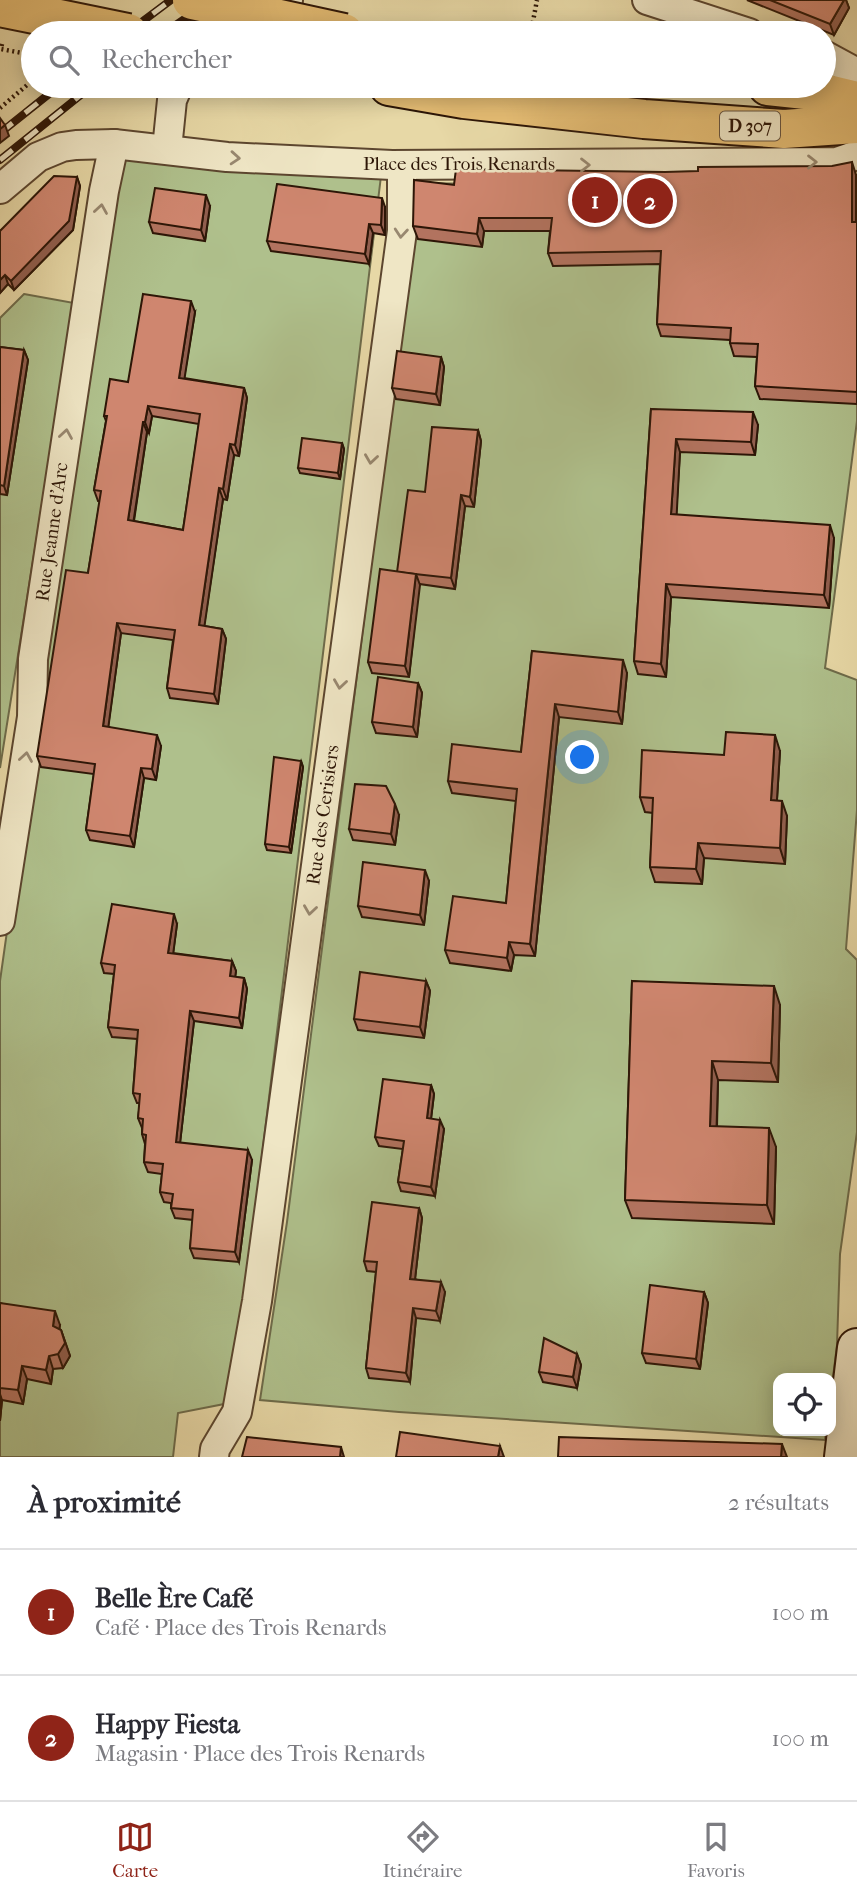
<!DOCTYPE html>
<html lang="fr">
<meta charset="utf-8">
<style>
:root{--surface:#fff;--page:#f7f7f7;--text:#2b2b33;--muted:#7c7c81;--line:#e1e1e2;--accent:#8f2418}
body{margin:0;font-family:"IM FELL French Canon",serif;background:var(--page);color:var(--text)}
.controls{position:absolute;right:21px;bottom:21px;display:grid;overflow:hidden;border-radius:14px;box-shadow:0 4px 18px #0003}
.controls button{width:63px;height:63px;display:grid;place-items:center;padding:0;border:0;border-bottom:2px solid var(--line);background:var(--surface);color:var(--text);font:35px sans-serif}
.you{position:absolute;left:583px;top:758px;width:24px;height:24px;margin:-18px;border:5px solid #fff;border-radius:50%;background:#1a73e8;box-shadow:0 0 0 10px #1a73e833}
.badge{display:grid;place-items:center;width:46px;height:46px;border-radius:50%;background:var(--accent);color:#fff;font-size:23px;font-weight:700}
.pin{position:absolute;translate:-50% -50%;border:4px solid #fff;box-shadow:0 2px 7px #0006}
.list{margin:0;padding:0;list-style:none}
h2{display:flex;justify-content:space-between;align-items:center;height:91px;margin:0;padding:0 28px;font-size:30px}
h2 small{font-size:23px;font-weight:400;color:var(--muted)}
.list li{display:grid;grid-template-columns:46px 1fr auto;gap:21px;align-items:center;box-sizing:border-box;height:126px;padding:0 28px;border-top:2px solid var(--line)}
.list b{display:block;font-size:26px;white-space:nowrap}
.list p{margin:0;font-size:23px;white-space:nowrap;color:var(--muted)}
.list em{font-size:23px;font-style:normal;color:var(--muted)}
.icon{flex:none;width:38px;height:38px;fill:none;stroke:currentColor;stroke-width:2;stroke-linecap:round;stroke-linejoin:round}
.map{position:relative;flex:none;width:857px;height:1457px;overflow:hidden}
.search{position:absolute;background:var(--surface);box-shadow:0 4px 18px #0003;left:21px;right:21px;top:21px;height:77px;display:flex;align-items:center;gap:18px;box-sizing:border-box;padding:0 24px;border-radius:38px;color:var(--muted);font-size:26px}
.sheet{height:343px;background:var(--surface)}
nav{display:flex;justify-content:space-around;align-items:center;box-sizing:border-box;height:98px;border-top:2px solid var(--line);background:var(--surface);font-size:19px;color:var(--muted)}
nav a{display:grid;justify-items:center;gap:4px}
nav .on{color:var(--accent)}
.map>svg:first-child{display:block}
.green{fill:#afc08c;stroke:#6e6b4a;stroke-width:2}
.lines{fill:none;stroke-linecap:round;stroke-linejoin:round}
.street-casing{stroke:#5c462f;stroke-width:32}
.secondary-casing{stroke:#2d1607;stroke-width:42}
.primary-casing{stroke:#2d1607;stroke-width:42}
.path{stroke:#2d1607;stroke-width:4.5;stroke-dasharray:2 3.5;stroke-linecap:butt}
.street{stroke:#efe6c5;stroke-width:28}
.secondary{stroke:#efe6c5;stroke-width:38}
.primary{stroke:#e4bc73;stroke-width:38}
.rail-casing{stroke:#2d1607;stroke-width:8}
.rail{stroke:#efe6c5;stroke-width:5;stroke-dasharray:16;stroke-linecap:butt}
.primary-bridge-casing{stroke:#2d1607;stroke-width:42;stroke-linecap:butt}
.primary-bridge{stroke:#e4bc73;stroke-width:38}
.wall{fill:#b2735f;stroke:#2d1607;stroke-width:2;fill-rule:evenodd}
.shaded-wall{fill:#915e4e;stroke:#2d1607;stroke-width:2}
.building{fill:#cf866f;stroke:#2d1607;stroke-width:2;fill-rule:evenodd}
.oneway{stroke:#988870}
.labels{text-anchor:middle;dominant-baseline:central;stroke-width:5;stroke-linejoin:round;paint-order:stroke}
.shield{fill:#efe6c5;stroke:#675440;stroke-width:2}
.shield-label{font-size:18px;font-weight:bold;fill:#2d1607}
.street-label{font-size:19px;fill:#2d1607;stroke:#efe6c5}
</style>
<div class="map">
<svg width="857" height="1457" viewBox="0 0 857 1457">
<rect width="100%" height="100%" fill="#e7d8a6"/>
<filter id="stains"><feTurbulence type="fractalNoise" baseFrequency=".00286" numOctaves="4"/><feColorMatrix values="0 0 0 0 .2 0 0 0 0 .09 0 0 0 0 .02 0 0 0 .5 -.17"/></filter>
<radialGradient id="worn" r=".72"><stop offset=".6" stop-color="#630" stop-opacity="0"/><stop offset="1" stop-color="#630" stop-opacity=".3"/></radialGradient>
<g class="green">
<path d="M 116,159 L 381,176 L 234,1386 L 224,1404 L 178,1413 L 173,1457 L 0,1457 L 0,981 Z"/>
<path d="M 420,183 L 857,190 L 857,421 L 825,668 L 857,680 L 857,810 L 846,949 L 857,960 L 857,1132 L 840,1254 L 837,1345 L 831,1393 L 831,1378 L 778,1378 L 778,1431 L 826,1431 L 825,1440 L 399,1412 L 260,1400 L 287,1222 Z"/>
<path d="M 24,294 L 74,303 L 0,768 L 0,318 Z"/>
</g>
<g class="lines">
<defs>
<g id="street">
<path d="M 647,0 L 749,33"/>
<path d="M 241,33 L 288,0"/>
<path d="M 824,55 L 857,73"/>
<path d="M 167,149 L 172,100 L 178,86"/>
<path d="M 0,189 L 38,157 L 62,147 L 76,145 L 114,144 L 227,157 L 392,165 L 837,162 L 857,155"/>
<path d="M 0,921 L 32,717 L 33,659 L 104,191 L 114,144"/>
<path d="M 214,1457 L 215,1449 L 237,1412 L 257,1301 L 402,231 L 402,165"/>
</g>
<path id="secondary" d="M 844,1457 L 857,1348"/>
<g id="primary">
<path d="M 389,86 L 464,99 L 644,119 L 784,129 L 857,124"/>
<path d="M 768,86 L 815,91 L 857,101"/>
</g>
</defs>
<use href="#street" class="street-casing"/>
<use href="#secondary" class="secondary-casing"/>
<use href="#primary" class="primary-casing"/>
<g class="path">
<path d="M 506,33 L 506,29 L 531,32 L 537,0"/>
<path d="M 2,44 L 1,49 L 33,55"/>
<path d="M 0,108 L 33,80"/>
</g>
<use href="#street" class="street"/>
<use href="#secondary" class="secondary"/>
<use href="#primary" class="primary"/>
<defs>
<g id="rail">
<path d="M 127,33 L 171,0"/>
<path d="M 164,33 L 212,0"/>
<path d="M 0,133 L 59,86"/>
<path d="M 0,160 L 92,86"/>
</g>
</defs>
<use href="#rail" class="rail-casing"/>
<use href="#rail" class="rail"/>
<defs>
<g id="primary-bridge">
<path d="M 192,0 L 344,33"/>
<path d="M 0,7 L 128,33"/>
</g>
</defs>
<use href="#primary-bridge" class="primary-bridge-casing"/>
<use href="#primary-bridge" class="primary-bridge"/>
</g>
<g class="wall">
<path d="M 747,0 L 846,0 L 849,8 L 834,35 Z"/>
<path d="M 856,175 L 857,404 L 760,399 L 755,386 L 757,357 L 734,356 L 730,343 L 730,340 L 661,336 L 657,324 L 660,264 L 553,266 L 548,253 L 550,231 L 484,231 L 482,247 L 418,239 L 413,226 L 454,185 Z"/>
<path d="M 77,177 L 80,186 L 73,230 L 14,290 L 8,284 L 0,293 L 0,231 Z"/>
<path d="M 210,206 L 205,241 L 153,233 L 149,222 Z"/>
<path d="M 385,207 L 385,235 L 373,233 L 369,264 L 271,251 L 267,241 Z"/>
<path d="M 195,312 L 184,378 L 244,388 L 247,398 L 239,456 L 234,455 L 227,500 L 223,499 L 204,626 L 222,629 L 226,639 L 218,704 L 170,698 L 167,688 L 173,640 L 121,633 L 108,727 L 161,746 L 156,780 L 144,778 L 134,847 L 90,840 L 86,830 L 94,774 L 41,767 L 37,756 L 88,573 L 100,501 L 98,501 L 94,490 L 106,421 L 104,416 L 128,382 ZM 152,416 L 199,424 L 183,530 L 134,521 L 147,432 L 149,433 Z"/>
<path d="M 0,347 L 24,350 L 28,360 L 7,495 L 0,494 Z"/>
<path d="M 441,357 L 444,367 L 440,405 L 396,399 L 392,388 Z"/>
<path d="M 651,409 L 758,425 L 755,455 L 680,452 L 676,515 L 834,538 L 829,608 L 671,597 L 666,677 L 638,674 L 634,661 Z"/>
<path d="M 478,430 L 481,441 L 474,507 L 465,506 L 455,589 L 419,584 L 409,677 L 372,673 L 368,662 L 425,492 Z"/>
<path d="M 342,443 L 344,449 L 340,479 L 300,473 L 298,468 Z"/>
<path d="M 532,651 L 627,673 L 622,724 L 559,717 L 535,956 L 514,955 L 511,971 L 450,963 L 445,950 L 506,903 L 516,801 L 452,793 L 448,781 L 521,752 Z"/>
<path d="M 418,683 L 422,693 L 417,737 L 376,733 L 372,722 Z"/>
<path d="M 780,751 L 777,800 L 787,816 L 785,864 L 704,858 L 702,884 L 655,882 L 650,867 L 653,813 L 645,812 L 640,797 L 724,755 Z"/>
<path d="M 301,761 L 303,767 L 291,853 L 267,850 L 265,844 Z"/>
<path d="M 399,815 L 395,845 L 353,840 L 349,829 Z"/>
<path d="M 429,881 L 424,925 L 362,917 L 358,906 Z"/>
<path d="M 177,924 L 173,953 L 232,961 L 236,971 L 235,977 L 244,978 L 247,989 L 242,1028 L 194,1021 L 180,1143 L 252,1160 L 239,1262 L 194,1258 L 190,1248 L 193,1220 L 175,1218 L 171,1208 L 171,1203 L 164,1202 L 160,1192 L 162,1174 L 148,1172 L 144,1162 L 145,1144 L 142,1134 L 142,1128 L 138,1118 L 140,1103 L 137,1103 L 133,1093 L 137,1039 L 112,1037 L 108,1027 L 114,974 L 104,973 L 101,963 Z"/>
<path d="M 426,981 L 430,991 L 424,1038 L 358,1030 L 354,1019 Z"/>
<path d="M 632,981 L 780,1005 L 778,1082 L 718,1080 L 717,1127 L 776,1147 L 774,1224 L 632,1218 L 625,1200 Z"/>
<path d="M 431,1085 L 434,1094 L 431,1119 L 444,1129 L 435,1196 L 401,1191 L 398,1182 L 403,1149 L 379,1146 L 375,1137 Z"/>
<path d="M 419,1208 L 422,1218 L 415,1279 L 445,1292 L 440,1321 L 416,1318 L 410,1382 L 369,1378 L 366,1368 L 376,1272 L 367,1271 L 364,1261 Z"/>
<path d="M 704,1292 L 708,1303 L 700,1369 L 646,1363 L 642,1353 Z"/>
<path d="M 0,1303 L 60,1325 L 59,1329 L 61,1330 L 70,1356 L 63,1368 L 53,1369 L 51,1384 L 27,1379 L 23,1404 L 2,1400 L 0,1421 Z"/>
<path d="M 577,1354 L 581,1365 L 577,1388 L 543,1382 L 539,1372 Z"/>
</g>
<g class="shaded-wall">
<path d="M 844,0 L 846,0 L 849,8 L 834,35 L 830,24 Z"/>
<path d="M 5,125 L 9,136 L 0,143 L 0,129 Z"/>
<path d="M 852,162 L 856,175 L 856,235 L 852,222 Z"/>
<path d="M 77,177 L 80,186 L 73,230 L 14,290 L 11,281 Z"/>
<path d="M 206,195 L 210,206 L 205,241 L 201,230 Z"/>
<path d="M 382,198 L 385,207 L 385,235 L 381,225 Z"/>
<path d="M 479,218 L 484,231 L 482,247 L 477,234 Z"/>
<path d="M 369,224 L 373,233 L 369,264 L 365,254 Z"/>
<path d="M 5,275 L 8,284 L 0,293 L 0,280 Z"/>
<path d="M 191,301 L 195,312 L 183,388 L 179,378 Z"/>
<path d="M 24,350 L 28,360 L 7,495 L 4,486 Z"/>
<path d="M 441,357 L 444,367 L 440,405 L 436,394 Z"/>
<path d="M 244,388 L 247,398 L 239,456 L 235,445 Z"/>
<path d="M 148,406 L 152,416 L 149,433 L 145,422 Z"/>
<path d="M 753,412 L 758,425 L 755,455 L 751,442 Z"/>
<path d="M 143,422 L 147,432 L 132,531 L 128,520 Z"/>
<path d="M 478,430 L 481,441 L 474,507 L 470,497 Z"/>
<path d="M 676,439 L 680,452 L 676,527 L 671,514 Z"/>
<path d="M 342,443 L 344,449 L 340,479 L 338,473 Z"/>
<path d="M 230,444 L 234,455 L 227,500 L 223,489 Z"/>
<path d="M 219,488 L 223,499 L 203,636 L 199,625 Z"/>
<path d="M 461,495 L 465,506 L 455,589 L 451,578 Z"/>
<path d="M 830,525 L 834,538 L 829,608 L 824,595 Z"/>
<path d="M 416,574 L 420,585 L 409,677 L 405,666 Z"/>
<path d="M 666,584 L 671,597 L 666,677 L 661,664 Z"/>
<path d="M 117,623 L 121,633 L 107,737 L 103,726 Z"/>
<path d="M 222,629 L 226,639 L 218,704 L 214,694 Z"/>
<path d="M 623,660 L 627,673 L 622,724 L 618,712 Z"/>
<path d="M 418,683 L 422,693 L 417,737 L 413,727 Z"/>
<path d="M 555,704 L 559,717 L 535,956 L 530,944 Z"/>
<path d="M 157,735 L 161,746 L 156,780 L 152,769 Z"/>
<path d="M 775,735 L 780,751 L 776,815 L 771,800 Z"/>
<path d="M 301,761 L 303,767 L 291,853 L 289,847 Z"/>
<path d="M 141,768 L 144,778 L 134,847 L 130,836 Z"/>
<path d="M 782,801 L 787,816 L 785,864 L 780,848 Z"/>
<path d="M 395,804 L 399,815 L 395,845 L 391,834 Z"/>
<path d="M 698,843 L 704,858 L 702,884 L 696,869 Z"/>
<path d="M 425,870 L 429,881 L 424,925 L 420,915 Z"/>
<path d="M 174,914 L 177,924 L 172,963 L 168,953 Z"/>
<path d="M 509,942 L 514,955 L 511,971 L 507,958 Z"/>
<path d="M 232,961 L 236,971 L 234,986 L 230,976 Z"/>
<path d="M 244,978 L 247,989 L 242,1028 L 239,1018 Z"/>
<path d="M 426,981 L 430,991 L 424,1038 L 420,1027 Z"/>
<path d="M 774,986 L 780,1005 L 778,1082 L 771,1063 Z"/>
<path d="M 190,1011 L 194,1021 L 179,1152 L 176,1142 Z"/>
<path d="M 712,1061 L 718,1080 L 716,1145 L 710,1126 Z"/>
<path d="M 431,1085 L 434,1094 L 430,1127 L 427,1118 Z"/>
<path d="M 440,1120 L 444,1129 L 435,1196 L 431,1187 Z"/>
<path d="M 769,1128 L 776,1147 L 774,1224 L 767,1205 Z"/>
<path d="M 248,1150 L 252,1160 L 239,1262 L 235,1252 Z"/>
<path d="M 419,1208 L 422,1218 L 414,1288 L 410,1279 Z"/>
<path d="M 441,1282 L 445,1292 L 440,1321 L 436,1311 Z"/>
<path d="M 704,1292 L 708,1303 L 700,1369 L 696,1359 Z"/>
<path d="M 413,1308 L 416,1318 L 410,1382 L 406,1373 Z"/>
<path d="M 55,1311 L 60,1325 L 58,1339 L 53,1326 Z"/>
<path d="M 61,1330 L 70,1356 L 63,1368 L 58,1354 Z"/>
<path d="M 577,1354 L 581,1365 L 577,1388 L 573,1377 Z"/>
<path d="M 49,1356 L 53,1369 L 51,1384 L 46,1370 Z"/>
<path d="M 22,1366 L 27,1379 L 23,1404 L 18,1390 Z"/>
<path d="M 0,1394 L 2,1400 L 0,1421 Z"/>
<path d="M 782,1444 L 787,1457 L 781,1457 Z"/>
<path d="M 500,1446 L 504,1457 L 498,1457 Z"/>
<path d="M 341,1447 L 344,1457 L 340,1457 Z"/>
</g>
<g class="building">
<path d="M 770,0 L 844,0 L 830,24 Z"/>
<path d="M 0,118 L 5,125 L 0,129 Z"/>
<path d="M 852,162 L 852,222 L 857,222 L 857,392 L 755,386 L 758,344 L 730,343 L 731,328 L 657,324 L 661,251 L 548,253 L 552,218 L 479,218 L 477,234 L 413,226 L 414,180 L 454,185 L 456,169 L 665,172 L 698,171 L 698,167 L 832,166 Z"/>
<path d="M 54,176 L 77,177 L 69,221 L 11,281 L 5,275 L 0,280 L 0,231 Z"/>
<path d="M 277,184 L 382,198 L 381,225 L 369,224 L 365,254 L 267,241 Z"/>
<path d="M 155,188 L 206,195 L 201,230 L 149,222 Z"/>
<path d="M 143,294 L 191,301 L 179,378 L 244,388 L 235,445 L 230,444 L 223,489 L 219,488 L 199,625 L 222,629 L 214,694 L 167,688 L 175,630 L 117,623 L 103,726 L 157,735 L 152,769 L 141,768 L 130,836 L 86,830 L 95,764 L 37,756 L 66,570 L 88,573 L 101,491 L 94,490 L 107,416 L 104,416 L 110,379 L 128,382 ZM 148,406 L 200,414 L 183,530 L 128,520 L 143,422 L 145,422 Z"/>
<path d="M 0,347 L 24,350 L 4,486 L 0,485 Z"/>
<path d="M 397,351 L 441,357 L 436,394 L 392,388 Z"/>
<path d="M 651,409 L 753,412 L 751,442 L 676,439 L 671,514 L 830,525 L 824,595 L 666,584 L 661,664 L 634,661 Z"/>
<path d="M 432,427 L 478,430 L 470,497 L 461,495 L 451,578 L 397,572 L 408,490 L 425,492 Z"/>
<path d="M 302,438 L 342,443 L 338,473 L 298,468 Z"/>
<path d="M 380,569 L 416,574 L 405,666 L 368,662 Z"/>
<path d="M 532,651 L 623,660 L 618,712 L 555,704 L 530,944 L 509,942 L 507,958 L 445,950 L 453,896 L 506,903 L 517,789 L 448,781 L 452,744 L 521,752 Z"/>
<path d="M 378,677 L 418,683 L 413,727 L 372,722 Z"/>
<path d="M 726,732 L 775,735 L 771,800 L 782,801 L 780,848 L 698,843 L 696,869 L 650,867 L 653,798 L 640,797 L 642,750 L 724,755 Z"/>
<path d="M 274,757 L 301,761 L 289,847 L 265,844 Z"/>
<path d="M 355,784 L 386,786 L 395,804 L 391,834 L 349,829 Z"/>
<path d="M 363,862 L 425,870 L 420,915 L 358,906 Z"/>
<path d="M 112,904 L 174,914 L 168,953 L 232,961 L 230,976 L 244,978 L 239,1018 L 190,1011 L 176,1142 L 248,1150 L 235,1252 L 190,1248 L 193,1210 L 171,1208 L 173,1194 L 160,1192 L 163,1164 L 144,1162 L 146,1135 L 142,1134 L 143,1119 L 138,1118 L 140,1094 L 133,1093 L 138,1030 L 108,1027 L 115,965 L 101,963 Z"/>
<path d="M 360,972 L 426,981 L 420,1027 L 354,1019 Z"/>
<path d="M 632,981 L 774,986 L 771,1063 L 712,1061 L 710,1126 L 769,1128 L 767,1205 L 625,1200 Z"/>
<path d="M 383,1079 L 431,1085 L 427,1118 L 440,1120 L 431,1187 L 398,1182 L 404,1141 L 375,1137 Z"/>
<path d="M 372,1202 L 419,1208 L 410,1279 L 441,1282 L 436,1311 L 413,1308 L 406,1373 L 366,1368 L 377,1262 L 364,1261 Z"/>
<path d="M 650,1285 L 704,1292 L 696,1359 L 642,1353 Z"/>
<path d="M 0,1303 L 55,1311 L 53,1326 L 61,1330 L 65,1343 L 58,1354 L 49,1356 L 46,1370 L 22,1366 L 18,1390 L 0,1388 Z"/>
<path d="M 544,1338 L 577,1354 L 573,1377 L 539,1372 Z"/>
<path d="M 400,1432 L 500,1446 L 498,1457 L 396,1457 Z"/>
<path d="M 247,1437 L 341,1447 L 340,1457 L 242,1457 Z"/>
<path d="M 559,1437 L 782,1444 L 781,1457 L 558,1457 Z"/>
</g>
<defs><path id="oneway-chevron" d="M-2-3.5L2.5 0L-2 3.5" fill="none" stroke-width="1.6" stroke-linecap="round" stroke-linejoin="round" transform="scale(1.75)"/></defs>
<g class="oneway">
<use href="#oneway-chevron" transform="translate(235 158) rotate(4)"/>
<use href="#oneway-chevron" transform="translate(812 162)"/>
<use href="#oneway-chevron" transform="translate(585 165)"/>
<use href="#oneway-chevron" transform="translate(101 209) rotate(-81)"/>
<use href="#oneway-chevron" transform="translate(401 233) rotate(95)"/>
<use href="#oneway-chevron" transform="translate(66 434) rotate(-81)"/>
<use href="#oneway-chevron" transform="translate(371 459) rotate(98)"/>
<use href="#oneway-chevron" transform="translate(340 684) rotate(98)"/>
<use href="#oneway-chevron" transform="translate(26 757) rotate(-81)"/>
<use href="#oneway-chevron" transform="translate(310 910) rotate(98)"/>
</g>
<g class="labels">
<rect class="shield" x="720" y="111.5" width="60" height="29" rx="5"/>
<g class="shield-label">
<text x="750" y="126">D 307</text>
</g>
<g class="street-label">
<text x="459" y="164">Place des Trois Renards</text>
<text transform="translate(52 532) rotate(-82)">Rue Jeanne d'Arc</text>
<text transform="translate(323 815) rotate(-82)">Rue des Cerisiers</text>
</g>
</g>
<rect width="100%" height="100%" filter="url(#stains)"/>
<rect width="100%" height="100%" fill="url(#worn)"/>
</svg>
<div class="controls">
<button><svg class="icon" aria-label="locate" viewBox="0 0 24 24"><circle cx="12" cy="12" r="6"/><path d="M12 2v4M12 18v4M2 12h4M18 12h4"/></svg></button>
</div>
<div class="you"></div>
<div class="pin badge" style="left:595px;top:200px">1</div>
<div class="pin badge" style="left:650px;top:201px">2</div>
<div class="search"><svg class="icon" aria-label="search" viewBox="0 0 24 24"><circle cx="10" cy="10" r="6"/><path d="M15 15l6 6"/></svg>Rechercher</div>
</div>
<section class="sheet">
<h2>À proximité<small>2 résultats</small></h2>
<ul class="list">
<li><span class="badge">1</span><div><b>Belle Ère Café</b><p>Café · Place des Trois Renards</p></div><em>100 m</em></li>
<li><span class="badge">2</span><div><b>Happy Fiesta</b><p>Magasin · Place des Trois Renards</p></div><em>100 m</em></li>
</ul>
</section>
<nav>
<a class="on"><svg class="icon" aria-label="map" viewBox="0 0 24 24"><path d="M3 6l6-2 6 2 6-2v14l-6 2-6-2-6 2zM9 4v14M15 6v14"/></svg>Carte</a>
<a><svg class="icon" aria-label="directions" viewBox="0 0 24 24"><path d="M12 3l9 9-9 9-9-9zM9 14v-3h6M13 9l2 2-2 2"/></svg>Itinéraire</a>
<a><svg class="icon" aria-label="saved" viewBox="0 0 24 24"><path d="M7 4h10v16l-5-4-5 4z"/></svg>Favoris</a>
</nav>
